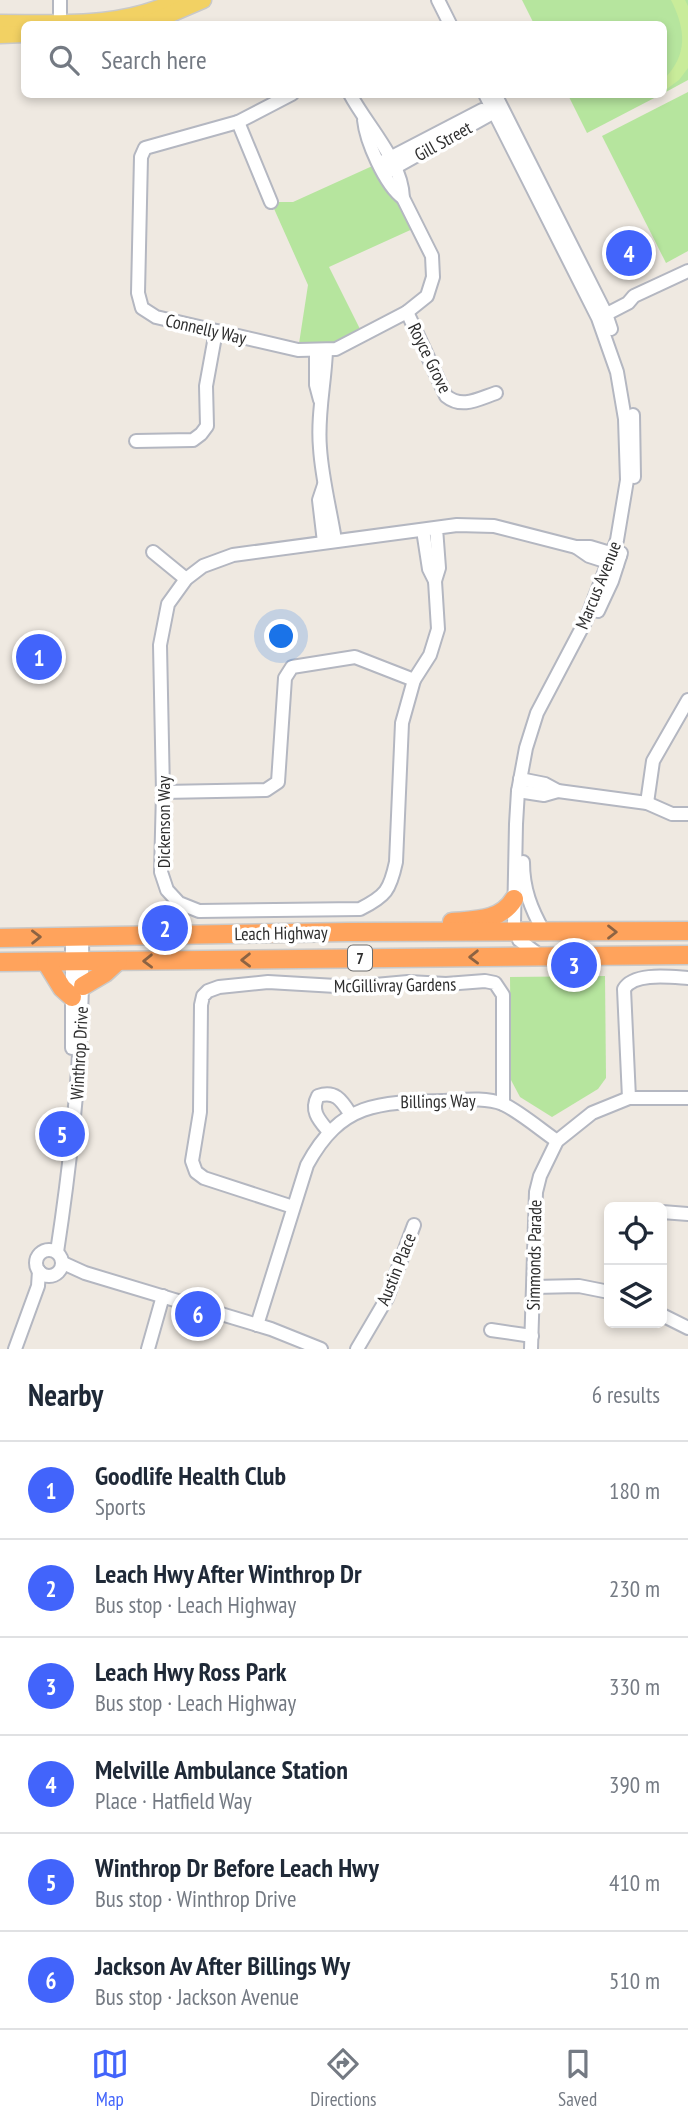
<!DOCTYPE html>
<meta charset="utf-8">
<style>
:root{--surface:#fff;--page:#f6f6f7;--text:#1f2937;--muted:#747a83;--line:#e0e1e3;--accent:#4264fb}
body{margin:0;font-family:"PT Sans Narrow",sans-serif;background:var(--page);color:var(--text)}
.controls{position:absolute;right:21px;bottom:21px;display:grid;overflow:hidden;border-radius:10px;box-shadow:0 4px 10px #0003}
.controls button{width:63px;height:63px;display:grid;place-items:center;padding:0;border:0;border-bottom:2px solid var(--line);background:var(--surface);color:var(--text);font:35px sans-serif}
.you{position:absolute;left:282px;top:637px;width:24px;height:24px;margin:-18px;border:5px solid #fff;border-radius:50%;background:#1a73e8;box-shadow:0 0 0 10px #1a73e833}
.badge{display:grid;place-items:center;width:46px;height:46px;border-radius:50%;background:var(--accent);color:#fff;font-size:23px;font-weight:700}
.pin{position:absolute;translate:-50% -50%;border:4px solid #fff;box-shadow:0 2px 7px #0006}
.list{margin:0;padding:0;list-style:none}
h2{display:flex;justify-content:space-between;align-items:center;height:91px;margin:0;padding:0 28px;font-size:30px}
h2 small{font-size:23px;font-weight:400;color:var(--muted)}
.list li{display:grid;grid-template-columns:46px 1fr auto;gap:21px;align-items:center;box-sizing:border-box;height:98px;padding:0 28px;border-top:2px solid var(--line)}
.list b{display:block;font-size:26px;white-space:nowrap}
.list p{margin:0;font-size:23px;white-space:nowrap;color:var(--muted)}
.list em{font-size:23px;font-style:normal;color:var(--muted)}
.icon{flex:none;width:38px;height:38px;fill:none;stroke:currentColor;stroke-width:2;stroke-linecap:round;stroke-linejoin:round}
.map{position:relative;flex:none;width:688px;height:1349px;overflow:hidden}
.search{position:absolute;background:var(--surface);box-shadow:0 4px 10px #0003;left:21px;right:21px;top:21px;height:77px;display:flex;align-items:center;gap:18px;box-sizing:border-box;padding:0 24px;border-radius:10px;color:var(--muted);font-size:26px}
.sheet{height:679px;background:var(--surface)}
nav{display:flex;justify-content:space-around;align-items:center;box-sizing:border-box;height:98px;border-top:2px solid var(--line);background:var(--surface);font-size:19px;color:var(--muted)}
nav a{display:grid;justify-items:center;gap:4px}
nav .on{color:var(--accent)}
.map>svg:first-child{display:block}
.green{fill:#b6e59e}
.pitch{fill:#c9ec9a}
.lines{fill:none;stroke-linecap:round;stroke-linejoin:round}
.minor-casing{stroke:#b4b7c1;stroke-width:16}
.major-casing{stroke:#c9c9c9;stroke-width:19}
.highway-casing{stroke:#c9c9c9;stroke-width:21}
.minor{stroke:#fff;stroke-width:12}
.major{stroke:#f2d163;stroke-width:16}
.highway{stroke:#ffa35c;stroke-width:18}
.oneway{stroke:#8c6343}
.labels{text-anchor:middle;dominant-baseline:central;stroke-width:7;stroke-linejoin:round;paint-order:stroke}
.shield{fill:#fff;stroke:#6d6d6d;stroke-width:2}
.shield-label{font-size:16px;font-weight:bold;fill:#2e2e2e}
.street-label{font-size:18px;fill:#2e2e2e;stroke:#fff}
</style>
<div class="map">
<svg width="688" height="1349" viewBox="0 0 688 1349">
<rect width="100%" height="100%" fill="#efe9e1"/>
<g class="green">
<path d="M 522,0 L 688,0 L 688,80 L 664,93 L 664,24 L 534,24 Z"/>
<path d="M 688,92 L 688,251 L 666,263 L 602,136 Z"/>
<path d="M 568,95 L 660,95 L 587,133 Z"/>
<path d="M 390,158 L 417,227 L 329,267 L 363,335 L 336,349 L 298,350 L 308,285 L 271,202 L 293,202 Z"/>
<path d="M 605,976 L 606,1078 L 598,1089 L 552,1117 L 520,1097 L 511,1080 L 510,977 Z"/>
</g>
<path class="pitch" d="M 671,0 L 685,0 L 688,6 L 688,68 L 679,80 L 664,91 L 664,79 C 688,55 686,30 671,0 Z"/>
<g class="lines">
<defs>
<g id="minor">
<path d="M 60,0 L 60,24"/>
<path d="M 438,0 L 450,24"/>
<path d="M 292,94 L 238,122 L 145,148 L 141,157 L 138,293 L 142,308 L 156,317 L 298,350 L 336,349 L 407,312 L 427,296 L 433,277 L 432,256 L 403,198 C 402,161 367,126 350,94"/>
<path d="M 485,94 L 598,318 L 617,372 L 625,419 L 627,480 L 617,540 L 586,620 L 537,713 L 526,748 L 518,791 L 516,824 L 514,923 L 519,940 L 542,957"/>
<path d="M 495,94 L 606,314 L 611,329"/>
<path d="M 364,120 C 366,141 385,185 403,198"/>
<path d="M 238,122 L 271,202"/>
<path d="M 380,163 L 482,110"/>
<path d="M 385,173 L 498,110"/>
<path d="M 407,312 L 446,396 C 462,409 478,399 496,393"/>
<path d="M 599,318 L 628,303 L 634,296 L 688,271"/>
<path d="M 326,350 C 325,383 317,415 320,448 C 322,479 330,509 335,540"/>
<path d="M 316,351 L 316,385 L 320,400"/>
<path d="M 633,415 L 634,477"/>
<path d="M 136,441 L 193,440 L 201,434 L 207,426 L 206,386 L 216,331"/>
<path d="M 436,528 L 439,568 L 435,581 L 438,629 L 430,655 L 414,680 L 402,723 L 396,862 C 390,890 386,896 360,909 L 199,911 L 179,903 L 167,890 L 161,872 L 163,792 L 160,645 L 168,604 L 186,579 L 203,566 L 233,555 L 457,525 L 494,526 L 576,547 L 590,547 L 620,556"/>
<path d="M 423,530 L 429,569 L 435,581"/>
<path d="M 324,542 L 319,500 L 324,485"/>
<path d="M 576,547 L 589,556 L 617,565"/>
<path d="M 153,552 L 186,579"/>
<path d="M 598,611 L 612,581 L 621,553"/>
<path d="M 520,779 L 545,784 L 558,791 L 647,803 L 672,814 L 688,814"/>
<path d="M 518,791 L 544,795 L 558,791"/>
<path d="M 163,792 L 266,790 L 278,782 L 285,678 L 292,667 L 355,657 L 414,680"/>
<path d="M 647,803 L 653,761 L 688,700"/>
<path d="M 523,862 C 523,889 531,909 544,932"/>
<path d="M 72,1048 L 72,937"/>
<path d="M 629,1098 L 624,989 C 634,972 671,977 688,978"/>
<path d="M 329,1132 C 319,1120 310,1111 318,1096 C 336,1090 342,1101 351,1115"/>
<path d="M 293,1207 L 204,1178 L 196,1172 L 192,1161 L 200,1112 L 201,1005 L 203,996 L 208,991 L 219,987 L 268,982 L 353,987 L 408,982 L 446,984 L 485,981 L 495,983 L 503,995 L 503,1104"/>
<path d="M 662,1212 L 688,1214"/>
<circle cx="49" cy="1263" r="13"/>
<path d="M 57,1252 C 73,1147 84,1043 82,937"/>
<path d="M 63,1263 L 85,1273 L 271,1329 L 321,1349"/>
<path d="M 534,1287 L 579,1286 L 609,1292"/>
<path d="M 662,1315 L 688,1328"/>
<path d="M 257,1325 L 307,1165 C 341,1102 379,1102 444,1101 C 463,1100 485,1097 503,1104 C 520,1112 541,1130 557,1141"/>
<path d="M 491,1330 L 532,1336"/>
<path d="M 15,1349 L 38,1286 L 39,1271"/>
<path d="M 148,1349 L 163,1296"/>
<path d="M 357,1349 L 387,1298 L 414,1225"/>
<path d="M 531,1349 L 536,1192 L 540,1176 L 557,1141 L 592,1113 L 629,1098 L 688,1098"/>
</g>
<g id="major">
<path d="M 0,23 C 61,23 122,28 178,0"/>
<path d="M 147,24 L 203,0"/>
<path d="M 0,35 L 24,34"/>
</g>
<g id="highway">
<path d="M 452,922 C 475,920 501,921 514,899"/>
<path d="M 0,938 L 348,932 L 688,931"/>
<path d="M 0,962 L 688,955"/>
<path d="M 46,962 L 62,988 L 72,997"/>
<path d="M 83,986 L 105,973 L 118,961"/>
</g>
</defs>
<use href="#minor" class="minor-casing"/>
<use href="#major" class="major-casing"/>
<use href="#highway" class="highway-casing"/>
<use href="#minor" class="minor"/>
<use href="#major" class="major"/>
<use href="#highway" class="highway"/>
</g>
<defs><path id="oneway-chevron" d="M-2-3.5L2.5 0L-2 3.5" fill="none" stroke-width="1.6" stroke-linecap="round" stroke-linejoin="round" transform="scale(1.75)"/></defs>
<g class="oneway">
<use href="#oneway-chevron" transform="translate(612 932)"/>
<use href="#oneway-chevron" transform="translate(36 937) rotate(-1)"/>
<use href="#oneway-chevron" transform="translate(474 957) rotate(179)"/>
<use href="#oneway-chevron" transform="translate(246 960) rotate(179)"/>
<use href="#oneway-chevron" transform="translate(148 961) rotate(179)"/>
</g>
<g class="labels">
<rect class="shield" x="348" y="945.5" width="24" height="25" rx="5"/>
<g class="shield-label">
<text x="360" y="958">7</text>
</g>
<g class="street-label">
<text transform="translate(443 141) rotate(-29)">Gill Street</text>
<text transform="translate(206 329) rotate(13)">Connelly Way</text>
<text transform="translate(430 358) rotate(64)">Royce Grove</text>
<text transform="translate(598 585) rotate(-68)">Marcus Avenue</text>
<text transform="translate(163 822) rotate(-90)">Dickenson Way</text>
<text transform="translate(281 933) rotate(-1)">Leach Highway</text>
<text transform="translate(395 985) rotate(-1)">McGillivray Gardens</text>
<text transform="translate(79 1053) rotate(-87)">Winthrop Drive</text>
<text transform="translate(438 1101) rotate(-1)">Billings Way</text>
<text transform="translate(534 1255) rotate(-89)">Simmonds Parade</text>
<text transform="translate(396 1269) rotate(-68)">Austin Place</text>
</g>
</g>
</svg>
<div class="controls">
<button><svg class="icon" aria-label="locate" viewBox="0 0 24 24"><circle cx="12" cy="12" r="6"/><path d="M12 2v4M12 18v4M2 12h4M18 12h4"/></svg></button>
<button><svg class="icon" aria-label="layers" viewBox="0 0 24 24"><path d="M12 4l9 5-9 5-9-5zM3 14l9 5 9-5"/></svg></button>
</div>
<div class="you"></div>
<div class="pin badge" style="left:39px;top:657px">1</div>
<div class="pin badge" style="left:165px;top:928px">2</div>
<div class="pin badge" style="left:574px;top:965px">3</div>
<div class="pin badge" style="left:629px;top:253px">4</div>
<div class="pin badge" style="left:62px;top:1134px">5</div>
<div class="pin badge" style="left:198px;top:1314px">6</div>
<div class="search"><svg class="icon" aria-label="search" viewBox="0 0 24 24"><circle cx="10" cy="10" r="6"/><path d="M15 15l6 6"/></svg>Search here</div>
</div>
<section class="sheet">
<h2>Nearby<small>6 results</small></h2>
<ul class="list">
<li><span class="badge">1</span><div><b>Goodlife Health Club</b><p>Sports</p></div><em>180 m</em></li>
<li><span class="badge">2</span><div><b>Leach Hwy After Winthrop Dr</b><p>Bus stop · Leach Highway</p></div><em>230 m</em></li>
<li><span class="badge">3</span><div><b>Leach Hwy Ross Park</b><p>Bus stop · Leach Highway</p></div><em>330 m</em></li>
<li><span class="badge">4</span><div><b>Melville Ambulance Station</b><p>Place · Hatfield Way</p></div><em>390 m</em></li>
<li><span class="badge">5</span><div><b>Winthrop Dr Before Leach Hwy</b><p>Bus stop · Winthrop Drive</p></div><em>410 m</em></li>
<li><span class="badge">6</span><div><b>Jackson Av After Billings Wy</b><p>Bus stop · Jackson Avenue</p></div><em>510 m</em></li>
</ul>
</section>
<nav>
<a class="on"><svg class="icon" aria-label="map" viewBox="0 0 24 24"><path d="M3 6l6-2 6 2 6-2v14l-6 2-6-2-6 2zM9 4v14M15 6v14"/></svg>Map</a>
<a><svg class="icon" aria-label="directions" viewBox="0 0 24 24"><path d="M12 3l9 9-9 9-9-9zM9 14v-3h6M13 9l2 2-2 2"/></svg>Directions</a>
<a><svg class="icon" aria-label="saved" viewBox="0 0 24 24"><path d="M7 4h10v16l-5-4-5 4z"/></svg>Saved</a>
</nav>
